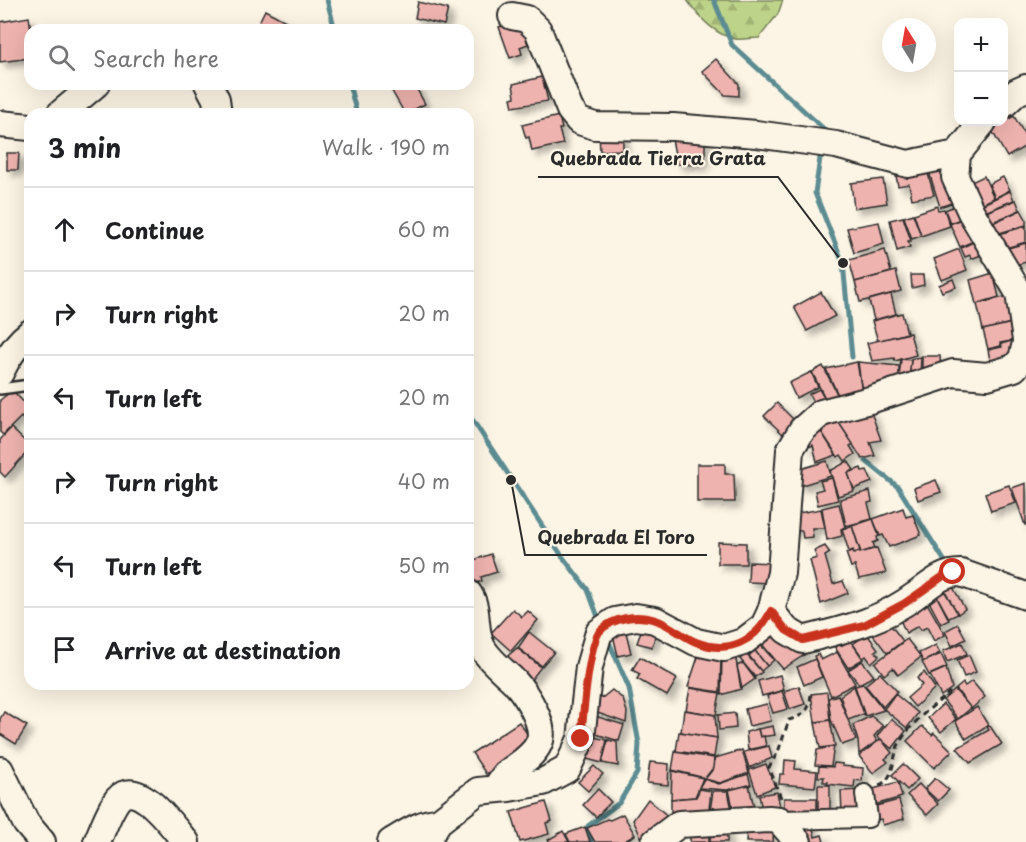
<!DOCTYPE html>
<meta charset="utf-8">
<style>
:root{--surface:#fff;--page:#f6f6f6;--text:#202124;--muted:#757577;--line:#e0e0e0}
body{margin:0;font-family:"Playpen Sans",sans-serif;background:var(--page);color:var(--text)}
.controls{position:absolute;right:18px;top:18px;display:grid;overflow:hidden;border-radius:12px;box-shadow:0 6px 24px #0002}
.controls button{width:54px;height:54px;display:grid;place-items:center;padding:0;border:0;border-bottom:2px solid var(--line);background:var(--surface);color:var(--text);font:30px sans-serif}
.compass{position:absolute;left:882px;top:18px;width:54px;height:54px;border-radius:50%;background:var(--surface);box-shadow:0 6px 24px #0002;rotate:349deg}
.stop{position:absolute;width:18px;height:18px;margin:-14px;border:4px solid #c8321e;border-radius:50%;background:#fff}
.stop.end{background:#c8321e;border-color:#fff;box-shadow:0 2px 6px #0008}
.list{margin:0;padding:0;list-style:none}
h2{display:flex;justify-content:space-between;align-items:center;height:78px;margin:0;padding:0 24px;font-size:26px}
h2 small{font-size:20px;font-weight:400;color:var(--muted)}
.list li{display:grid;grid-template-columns:39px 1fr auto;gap:18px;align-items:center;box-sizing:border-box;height:84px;padding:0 24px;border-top:2px solid var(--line)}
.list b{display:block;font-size:22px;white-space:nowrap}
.list em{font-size:20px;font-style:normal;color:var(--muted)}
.icon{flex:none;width:33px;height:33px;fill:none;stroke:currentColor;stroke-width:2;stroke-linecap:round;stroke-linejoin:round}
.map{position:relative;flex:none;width:1026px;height:842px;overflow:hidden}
.search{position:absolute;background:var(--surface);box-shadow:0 6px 24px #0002;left:24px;top:24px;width:450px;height:66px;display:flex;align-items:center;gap:15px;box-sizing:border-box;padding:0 21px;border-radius:18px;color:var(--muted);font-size:22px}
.panel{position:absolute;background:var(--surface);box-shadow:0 6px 24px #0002;left:24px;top:108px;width:450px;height:582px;border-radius:18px}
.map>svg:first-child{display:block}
.forest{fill:url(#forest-firs);stroke:#747f5a;stroke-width:1.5}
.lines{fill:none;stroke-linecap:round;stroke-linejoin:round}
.stream{stroke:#5c8c92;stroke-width:5}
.building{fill:#eeb3ae;stroke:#2b2b2b;stroke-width:1.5;filter:url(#shadow)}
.lane-casing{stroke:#2b2b2b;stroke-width:14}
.street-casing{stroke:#2b2b2b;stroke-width:22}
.secondary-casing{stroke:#2b2b2b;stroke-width:30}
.path{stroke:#2b2b2b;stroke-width:3;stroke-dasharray:6 4.5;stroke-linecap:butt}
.lane{stroke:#fcf5e5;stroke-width:9}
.street{stroke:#fcf5e5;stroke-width:18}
.secondary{stroke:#fcf5e5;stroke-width:26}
.route{stroke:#c8321e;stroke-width:8}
.leader{fill:none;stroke:#2b2b2b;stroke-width:2}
.callout-dot{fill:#2b2b2b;stroke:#fcf5e5;stroke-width:2}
.callout-label{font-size:18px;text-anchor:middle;font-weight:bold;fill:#2b2b2b;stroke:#fcf5e5;stroke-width:4.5;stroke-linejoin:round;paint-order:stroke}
</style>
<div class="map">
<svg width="1026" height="842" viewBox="0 0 1026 842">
<defs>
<pattern id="forest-firs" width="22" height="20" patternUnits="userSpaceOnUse" patternTransform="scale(1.5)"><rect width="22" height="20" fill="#bdd389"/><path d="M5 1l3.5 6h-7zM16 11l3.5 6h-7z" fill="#a3b576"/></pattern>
<filter id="shadow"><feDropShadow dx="5.5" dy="5.5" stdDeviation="3" flood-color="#0004"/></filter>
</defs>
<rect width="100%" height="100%" fill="#fcf5e5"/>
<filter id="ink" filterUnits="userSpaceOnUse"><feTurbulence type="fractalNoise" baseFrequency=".0167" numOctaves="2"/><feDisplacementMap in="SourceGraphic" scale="12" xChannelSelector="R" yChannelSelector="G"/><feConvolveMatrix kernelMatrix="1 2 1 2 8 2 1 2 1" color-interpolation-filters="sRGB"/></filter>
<g filter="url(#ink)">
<path class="forest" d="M 687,0 L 783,0 L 778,14 L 759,38 C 752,38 742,40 735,39 C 715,35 698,16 687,0 Z"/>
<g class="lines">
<g class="stream">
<path d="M 327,0 L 335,30"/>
<path d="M 714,0 L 732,45 L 825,130"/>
<path d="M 349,84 L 357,114"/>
<path d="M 821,151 L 815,193 L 843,263 L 852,357"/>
<path d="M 468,413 L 562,556 L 588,590 L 598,617"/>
<path d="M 866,461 L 898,487 L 949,568"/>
<path d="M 591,842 L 588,826 L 619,803 L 637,773 L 639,744 L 629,688 L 609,642"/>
</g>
</g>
<g class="building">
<path d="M 418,2 L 448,9 L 444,25 L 415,18 Z"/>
<path d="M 265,10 L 297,27 L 295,30 L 255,30 Z"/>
<path d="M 29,17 L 31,30 L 30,58 L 0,62 L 0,22 Z"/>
<path d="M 519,20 L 528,44 L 520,47 L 522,54 L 510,58 L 499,27 Z"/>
<path d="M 716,59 L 739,84 L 739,96 L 725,95 L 702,71 Z"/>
<path d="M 542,77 L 548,101 L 513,107 L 511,98 L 515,97 L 513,84 Z"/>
<path d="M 391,84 L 414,84 L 425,104 L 405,114 L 389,86 Z"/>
<path d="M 559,116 L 562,129 L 559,129 L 563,144 L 532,151 L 529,137 L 526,138 L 522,125 Z"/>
<path d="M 1014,116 L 1026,137 L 1026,146 L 1007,157 L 991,129 Z"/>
<path d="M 623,133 L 623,150 L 600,151 L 599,134 Z"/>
<path d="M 705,134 L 705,157 L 703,157 L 702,165 L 677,164 L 671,135 Z"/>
<path d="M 7,153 L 19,153 L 18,170 L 7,170 Z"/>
<path d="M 941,169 L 954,202 L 940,207 L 929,172 Z"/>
<path d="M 927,170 L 934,195 L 912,199 L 909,184 L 898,186 L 896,176 Z"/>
<path d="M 984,176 L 994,198 L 975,207 L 965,185 Z"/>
<path d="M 1003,177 L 1010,190 L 995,198 L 989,184 Z"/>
<path d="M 883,179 L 887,203 L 854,208 L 851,183 Z"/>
<path d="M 1010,191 L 1014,200 L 980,214 L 977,207 Z"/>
<path d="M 1016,200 L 1020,210 L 986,225 L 981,214 Z"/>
<path d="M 957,205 L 963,218 L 950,223 L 945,210 Z"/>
<path d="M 937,206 L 938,210 L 944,209 L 950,226 L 921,236 L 914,214 Z"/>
<path d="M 1021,210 L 1026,219 L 1026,225 L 993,235 L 988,225 Z"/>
<path d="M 913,214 L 921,236 L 912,239 L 904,217 Z"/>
<path d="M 903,217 L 911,241 L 908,241 L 910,247 L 897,251 L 890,220 Z"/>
<path d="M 965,217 L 976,240 L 960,247 L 950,224 Z"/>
<path d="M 879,222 L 884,244 L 854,253 L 847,228 Z"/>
<path d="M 1026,226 L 1026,242 L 999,250 L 992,236 Z"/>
<path d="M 975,241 L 981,255 L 971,259 L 970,255 L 965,257 L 961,248 Z"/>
<path d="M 1026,243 L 1026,262 L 1009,267 L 1001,250 Z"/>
<path d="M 959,249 L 967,270 L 942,280 L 934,259 Z"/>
<path d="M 885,250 L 891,272 L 855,282 L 849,260 Z"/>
<path d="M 896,271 L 901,291 L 860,302 L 855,282 Z"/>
<path d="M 993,273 L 999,297 L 976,304 L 970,280 Z"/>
<path d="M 911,275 L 923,275 L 924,285 L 912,288 Z"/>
<path d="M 953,279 L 956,287 L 942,292 L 939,285 Z"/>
<path d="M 821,292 L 835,316 L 807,331 L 794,307 Z"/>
<path d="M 891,294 L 896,314 L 874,320 L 869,300 Z"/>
<path d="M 1008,296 L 1015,322 L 983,330 L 977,304 Z"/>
<path d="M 902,313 L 907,333 L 878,341 L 872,321 Z"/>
<path d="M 1012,323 L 1016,340 L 1000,343 L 1001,346 L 988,349 L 983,330 Z"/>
<path d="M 910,333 L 916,355 L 895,361 L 894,358 L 872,361 L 867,343 Z"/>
<path d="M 1015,340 L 1012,358 L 991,365 L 988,350 L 1002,347 L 1001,344 Z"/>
<path d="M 922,356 L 940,356 L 941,372 L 922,372 Z"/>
<path d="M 921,357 L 920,377 L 909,379 L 911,359 Z"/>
<path d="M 901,359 L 911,360 L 909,379 L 899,378 Z"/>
<path d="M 857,362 L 862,392 L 839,397 L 826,369 Z"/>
<path d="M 858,362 L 899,366 L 899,382 L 883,382 L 879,387 L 862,392 Z"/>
<path d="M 823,366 L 838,396 L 827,402 L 812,372 Z"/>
<path d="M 811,372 L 818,387 L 796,398 L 789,383 Z"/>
<path d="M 819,389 L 826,401 L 815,406 L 809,394 Z"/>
<path d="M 9,393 L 15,393 L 30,409 L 30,415 L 24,420 L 21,417 L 3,435 L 0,432 L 0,400 Z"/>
<path d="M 777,403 L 799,425 L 787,438 L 764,416 Z"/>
<path d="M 871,412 L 881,440 L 870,442 L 875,456 L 862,459 L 837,420 Z"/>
<path d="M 837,420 L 853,444 L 850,446 L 855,454 L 845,461 L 841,455 L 838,457 L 821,431 Z"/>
<path d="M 817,425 L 836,455 L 817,462 L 813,445 L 805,449 Z"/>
<path d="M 11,428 L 30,446 L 30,449 L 5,477 L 0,472 L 0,440 Z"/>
<path d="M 827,461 L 831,476 L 799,486 L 794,471 Z"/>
<path d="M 848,461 L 854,470 L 848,473 L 854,491 L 838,496 L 830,471 Z"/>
<path d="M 697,464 L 725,464 L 725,474 L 734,474 L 735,502 L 697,502 Z"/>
<path d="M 861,468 L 862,471 L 867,470 L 872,482 L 854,489 L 848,473 Z"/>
<path d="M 832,478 L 838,500 L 818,505 L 815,491 L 823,489 L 820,481 Z"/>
<path d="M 936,480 L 941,492 L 918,500 L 914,488 Z"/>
<path d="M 1026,483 L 1026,525 L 1025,525 L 1012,488 Z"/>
<path d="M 1009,485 L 1016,503 L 991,511 L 985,493 Z"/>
<path d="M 870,491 L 872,502 L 868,503 L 872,519 L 846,526 L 840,499 Z"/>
<path d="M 839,504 L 845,527 L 841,529 L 842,536 L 827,540 L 822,508 Z"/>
<path d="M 903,508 L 906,517 L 913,515 L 921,535 L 889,547 L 883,535 L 880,536 L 873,519 Z"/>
<path d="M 821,509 L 825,528 L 812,528 L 813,537 L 803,538 L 802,531 L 791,531 L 793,514 Z"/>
<path d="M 873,519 L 879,536 L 877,537 L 878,541 L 873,543 L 875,548 L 861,553 L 852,526 Z"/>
<path d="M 852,526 L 860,551 L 854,553 L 853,550 L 849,552 L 842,529 Z"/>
<path d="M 718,542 L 746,543 L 746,564 L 718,564 Z"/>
<path d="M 825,546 L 830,553 L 825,556 L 833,584 L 843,581 L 848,593 L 821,604 L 810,560 L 817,558 L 814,551 Z"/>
<path d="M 877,548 L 886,573 L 859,579 L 855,566 L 851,567 L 846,553 L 853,551 L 854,554 L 860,551 L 860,553 Z"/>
<path d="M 491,554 L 497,572 L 481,577 L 482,581 L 468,586 L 468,559 L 474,557 L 474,560 Z"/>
<path d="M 749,562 L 773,563 L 772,583 L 748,582 Z"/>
<path d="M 949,580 L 965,609 L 958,614 L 941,584 Z"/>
<path d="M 941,585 L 958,614 L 949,618 L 933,589 Z"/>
<path d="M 933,589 L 949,620 L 941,624 L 925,594 Z"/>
<path d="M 923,596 L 945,635 L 934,641 L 927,627 L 921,630 L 918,626 L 906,633 L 897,613 Z"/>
<path d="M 513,609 L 522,617 L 528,611 L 538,620 L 511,651 L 491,633 Z"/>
<path d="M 886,619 L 903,641 L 887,653 L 870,631 Z"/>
<path d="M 958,624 L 966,639 L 952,646 L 945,631 Z"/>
<path d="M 643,625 L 657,629 L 652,647 L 637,643 Z"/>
<path d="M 776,627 L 810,651 L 783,669 L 760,642 Z"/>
<path d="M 529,632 L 554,652 L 542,666 L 518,648 Z"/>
<path d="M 626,632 L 631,653 L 618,656 L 613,635 Z"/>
<path d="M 867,634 L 878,649 L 875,651 L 879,656 L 871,663 L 866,656 L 863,658 L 853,644 Z"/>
<path d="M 907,639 L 921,657 L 898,675 L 893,668 L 884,675 L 875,663 Z"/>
<path d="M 850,640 L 863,659 L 848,668 L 834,646 L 839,643 L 841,646 Z"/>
<path d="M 758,642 L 774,660 L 767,666 L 752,647 Z"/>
<path d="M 962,643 L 967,654 L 947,662 L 943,651 Z"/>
<path d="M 936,645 L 940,653 L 923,662 L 919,653 Z"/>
<path d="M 752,647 L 767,666 L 761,671 L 746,652 Z"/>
<path d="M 517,648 L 541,667 L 531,680 L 504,659 Z"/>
<path d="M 700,651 L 721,657 L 720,692 L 688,687 Z"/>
<path d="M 837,652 L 855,684 L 831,696 L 814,656 L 818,654 L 821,660 Z"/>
<path d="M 735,654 L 741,689 L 721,695 L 722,656 Z"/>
<path d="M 746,654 L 762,672 L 755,677 L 740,659 Z"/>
<path d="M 941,654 L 947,667 L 929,675 L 922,662 Z"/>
<path d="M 969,655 L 976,672 L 964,677 L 957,660 Z"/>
<path d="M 640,657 L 677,679 L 667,696 L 637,679 L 640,674 L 632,670 Z"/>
<path d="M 815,659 L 822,677 L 804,685 L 797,667 Z"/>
<path d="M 862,661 L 874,676 L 859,684 L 848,670 Z"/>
<path d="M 743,663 L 755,679 L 742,688 L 737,666 Z"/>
<path d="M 946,668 L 952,688 L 941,696 L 930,675 Z"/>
<path d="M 924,672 L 935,688 L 915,707 L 907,698 L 922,685 L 917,678 Z"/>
<path d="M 880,673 L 897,691 L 883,707 L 865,685 Z"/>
<path d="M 780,675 L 784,690 L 762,696 L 758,681 Z"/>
<path d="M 972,681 L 985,697 L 971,709 L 956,689 L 963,683 L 965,686 Z"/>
<path d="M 863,684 L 884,710 L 865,716 L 855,686 Z"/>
<path d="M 799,686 L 805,704 L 790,709 L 784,691 Z"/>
<path d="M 854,686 L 864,714 L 848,720 L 840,696 Z"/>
<path d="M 690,688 L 720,693 L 716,715 L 686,710 Z"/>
<path d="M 612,690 L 623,699 L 627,712 L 626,723 L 592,711 L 596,697 L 602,698 Z"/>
<path d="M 955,690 L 971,708 L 958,719 L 943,700 Z"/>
<path d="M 782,691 L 788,709 L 773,713 L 767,696 Z"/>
<path d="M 827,692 L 830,720 L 815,722 L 811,694 Z"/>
<path d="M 895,694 L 918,713 L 907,728 L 884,709 Z"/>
<path d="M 838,695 L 856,740 L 842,745 L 831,720 L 828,698 Z"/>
<path d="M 767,704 L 771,721 L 749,726 L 745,709 Z"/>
<path d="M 943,704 L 956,719 L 941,732 L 928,718 Z"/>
<path d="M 977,707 L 988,725 L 966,739 L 955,721 Z"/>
<path d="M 684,710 L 715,715 L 717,738 L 681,732 Z"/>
<path d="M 4,712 L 27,726 L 16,744 L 0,734 L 0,719 Z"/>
<path d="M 735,713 L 736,728 L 719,730 L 718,715 Z"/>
<path d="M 592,715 L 624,725 L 619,741 L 586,731 Z"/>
<path d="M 871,716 L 883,726 L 874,736 L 877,741 L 859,754 L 858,741 L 853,725 Z"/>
<path d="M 891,719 L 906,731 L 892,749 L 877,736 Z"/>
<path d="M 830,720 L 835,746 L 820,748 L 815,723 Z"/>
<path d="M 519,722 L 533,742 L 486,774 L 472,753 Z"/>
<path d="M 773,726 L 775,735 L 760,737 L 758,729 Z"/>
<path d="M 922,726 L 932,735 L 934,733 L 952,751 L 934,768 L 907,741 Z"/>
<path d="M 990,726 L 1002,744 L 970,763 L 957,748 L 989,730 L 987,727 Z"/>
<path d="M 758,729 L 760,737 L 764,736 L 766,746 L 748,750 L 746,732 Z"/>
<path d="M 679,732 L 717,738 L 714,757 L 676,751 Z"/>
<path d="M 589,736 L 607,740 L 602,763 L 583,758 Z"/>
<path d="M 881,739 L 892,753 L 885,759 L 888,762 L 873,773 L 859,756 Z"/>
<path d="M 608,740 L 617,742 L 618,766 L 602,763 Z"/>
<path d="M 769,746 L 772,758 L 749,768 L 744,752 Z"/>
<path d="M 834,746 L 831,766 L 815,765 L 817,750 Z"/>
<path d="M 742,750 L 749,773 L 720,783 L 705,779 L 714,768 L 715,758 Z"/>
<path d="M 675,752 L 714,758 L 713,768 L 705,778 L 672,770 Z"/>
<path d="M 785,760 L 796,761 L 795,769 L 817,771 L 815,787 L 779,784 L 780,774 L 784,774 Z"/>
<path d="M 650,762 L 669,764 L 668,785 L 647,783 Z"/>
<path d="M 834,763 L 843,764 L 842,766 L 863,768 L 862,781 L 855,780 L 854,787 L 827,784 L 828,782 L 823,782 L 824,777 L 818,777 L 819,766 L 833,767 Z"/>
<path d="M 766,764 L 775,787 L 757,794 L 749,770 Z"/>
<path d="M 903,764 L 918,779 L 907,790 L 892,775 Z"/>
<path d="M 594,766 L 603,774 L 588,791 L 578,782 Z"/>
<path d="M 672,771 L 703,778 L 695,797 L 671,799 Z"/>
<path d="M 748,774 L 751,785 L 727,790 L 699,788 L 704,779 L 719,784 Z"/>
<path d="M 935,778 L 949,790 L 938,801 L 925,789 Z"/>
<path d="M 898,782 L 902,797 L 871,806 L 866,791 Z"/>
<path d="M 919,784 L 938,804 L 927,815 L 907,795 Z"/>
<path d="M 749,785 L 755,812 L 735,817 L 729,790 Z"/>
<path d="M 818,785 L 830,785 L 830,818 L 818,819 Z"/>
<path d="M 598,789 L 611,802 L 596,817 L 583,805 Z"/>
<path d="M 700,789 L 711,791 L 708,818 L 671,815 L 671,799 L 696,797 Z"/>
<path d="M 863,790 L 864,814 L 842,815 L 841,791 Z"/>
<path d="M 713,791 L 728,791 L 734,819 L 709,818 Z"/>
<path d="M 777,792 L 781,813 L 763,816 L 759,795 Z"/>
<rect x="784" y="798" width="33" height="19"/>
<path d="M 648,799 L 672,820 L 642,839 L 633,820 Z"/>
<path d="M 899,800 L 904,819 L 883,825 L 881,819 L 876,820 L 872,807 Z"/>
<path d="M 546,802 L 552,821 L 546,823 L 549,834 L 520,842 L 511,812 Z"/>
<path d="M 623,814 L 635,835 L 623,842 L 595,842 L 587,828 L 607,819 L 610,820 Z"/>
<path d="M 811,820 L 815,837 L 822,835 L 824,842 L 801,842 L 789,823 Z"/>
<path d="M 747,824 L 774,825 L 773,842 L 746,842 Z"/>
<path d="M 585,827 L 590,842 L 570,842 L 566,834 Z"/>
<path d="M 694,829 L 709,829 L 709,842 L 690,842 L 690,837 L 695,836 Z"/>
<path d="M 711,829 L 727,829 L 727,842 L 710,842 Z"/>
<path d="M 563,831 L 569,842 L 549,842 L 548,840 Z"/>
</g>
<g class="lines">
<defs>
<path id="lane" d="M 0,389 L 30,385"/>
<path id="street" d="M 779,820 L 868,818 L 865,794"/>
<g id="secondary">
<path d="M 512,16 L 527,19 L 538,30 L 570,110 L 579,121 L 595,126 L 673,127 L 756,134 L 836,145 L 908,164 L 957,154"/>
<path d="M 208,84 L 216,99 L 218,114"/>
<path d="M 1004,104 L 1017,92 L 1026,88"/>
<path d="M 60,114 L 96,84"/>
<path d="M 983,122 L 957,154 L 955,177 L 971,212 L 1019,293 L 1026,340"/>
<path d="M 0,124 L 30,127"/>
<path d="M 0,373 C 7,358 17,343 30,333"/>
<path d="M 468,593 C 480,609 472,632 483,649 C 491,662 504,671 515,682 C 526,694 547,726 539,743 C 533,757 517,765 506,774 C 502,778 499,784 496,789"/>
<path d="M 771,611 L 786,630 L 803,640 C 846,629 880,622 916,595 C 930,585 943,572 961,573 L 1026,596"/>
<path d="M 0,770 L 26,823 L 42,842"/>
<path d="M 97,842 C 103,829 109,810 118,799 C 138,776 173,828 186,842"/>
<path d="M 391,842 C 407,833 419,823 438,822"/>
<path d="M 426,842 L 438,822 L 478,791 L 509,788 L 543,782 L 567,769 L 581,739 L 589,667 L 599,632 L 615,621 L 636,617 L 655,620 L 696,642 L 724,648 L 743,642 L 764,626 L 771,611 L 781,573 L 790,450 L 802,430 L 821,413 L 870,400 L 953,373 L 987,376 L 1014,368 L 1022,359 L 1026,343"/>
<path d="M 655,842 L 679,824 L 769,819 L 779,820 L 798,842"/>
</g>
</defs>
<use href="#lane" class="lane-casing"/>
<use href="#street" class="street-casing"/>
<use href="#secondary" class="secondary-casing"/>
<g class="path">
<path d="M 879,785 C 895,780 892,757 899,744 C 910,723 932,707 950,692"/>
<path d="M 781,798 L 769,767 L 778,752 L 789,720 C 807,714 810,710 811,691"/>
</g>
<use href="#lane" class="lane"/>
<use href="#street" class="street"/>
<use href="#secondary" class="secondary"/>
</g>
</g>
<g class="lines" filter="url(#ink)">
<path class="route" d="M 581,739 C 583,718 588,645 600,631 C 613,617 638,614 656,620 C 670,625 682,636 696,642 C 729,655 756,641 771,611 L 786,630 L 803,640 L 864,625 L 905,603 L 945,575 L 953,572"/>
</g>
<path class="leader" d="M843 263L778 177H538M511 480L525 555H707"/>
<g class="callout-dot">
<circle cx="843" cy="263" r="6"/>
<circle cx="511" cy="480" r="6"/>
</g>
<g class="callout-label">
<text x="658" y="165">Quebrada Tierra Grata</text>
<text x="616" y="544">Quebrada El Toro</text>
</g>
</svg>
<div class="controls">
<button>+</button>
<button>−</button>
</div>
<svg class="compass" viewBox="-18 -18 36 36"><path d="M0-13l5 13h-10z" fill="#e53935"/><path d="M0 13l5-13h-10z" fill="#757577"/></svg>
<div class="stop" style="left:953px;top:572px"></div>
<div class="stop end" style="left:581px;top:739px"></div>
<div class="search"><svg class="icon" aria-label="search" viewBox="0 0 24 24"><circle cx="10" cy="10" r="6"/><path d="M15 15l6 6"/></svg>Search here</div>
<section class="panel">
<h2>3 min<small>Walk · 190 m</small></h2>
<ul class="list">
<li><svg class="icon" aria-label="ahead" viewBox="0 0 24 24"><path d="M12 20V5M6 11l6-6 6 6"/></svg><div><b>Continue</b></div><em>60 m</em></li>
<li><svg class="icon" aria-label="right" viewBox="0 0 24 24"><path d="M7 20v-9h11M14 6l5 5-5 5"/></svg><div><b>Turn right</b></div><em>20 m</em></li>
<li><svg class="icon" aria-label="left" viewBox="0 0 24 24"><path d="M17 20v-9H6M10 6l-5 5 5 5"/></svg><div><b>Turn left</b></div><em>20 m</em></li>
<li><svg class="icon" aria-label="right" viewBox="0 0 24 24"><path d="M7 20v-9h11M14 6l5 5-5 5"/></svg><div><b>Turn right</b></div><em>40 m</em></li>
<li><svg class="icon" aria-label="left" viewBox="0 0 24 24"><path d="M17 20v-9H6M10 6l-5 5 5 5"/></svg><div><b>Turn left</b></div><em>50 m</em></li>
<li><svg class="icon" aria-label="arrive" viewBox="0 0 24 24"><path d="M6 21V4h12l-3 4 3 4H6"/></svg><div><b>Arrive at destination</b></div></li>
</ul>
</section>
</div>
